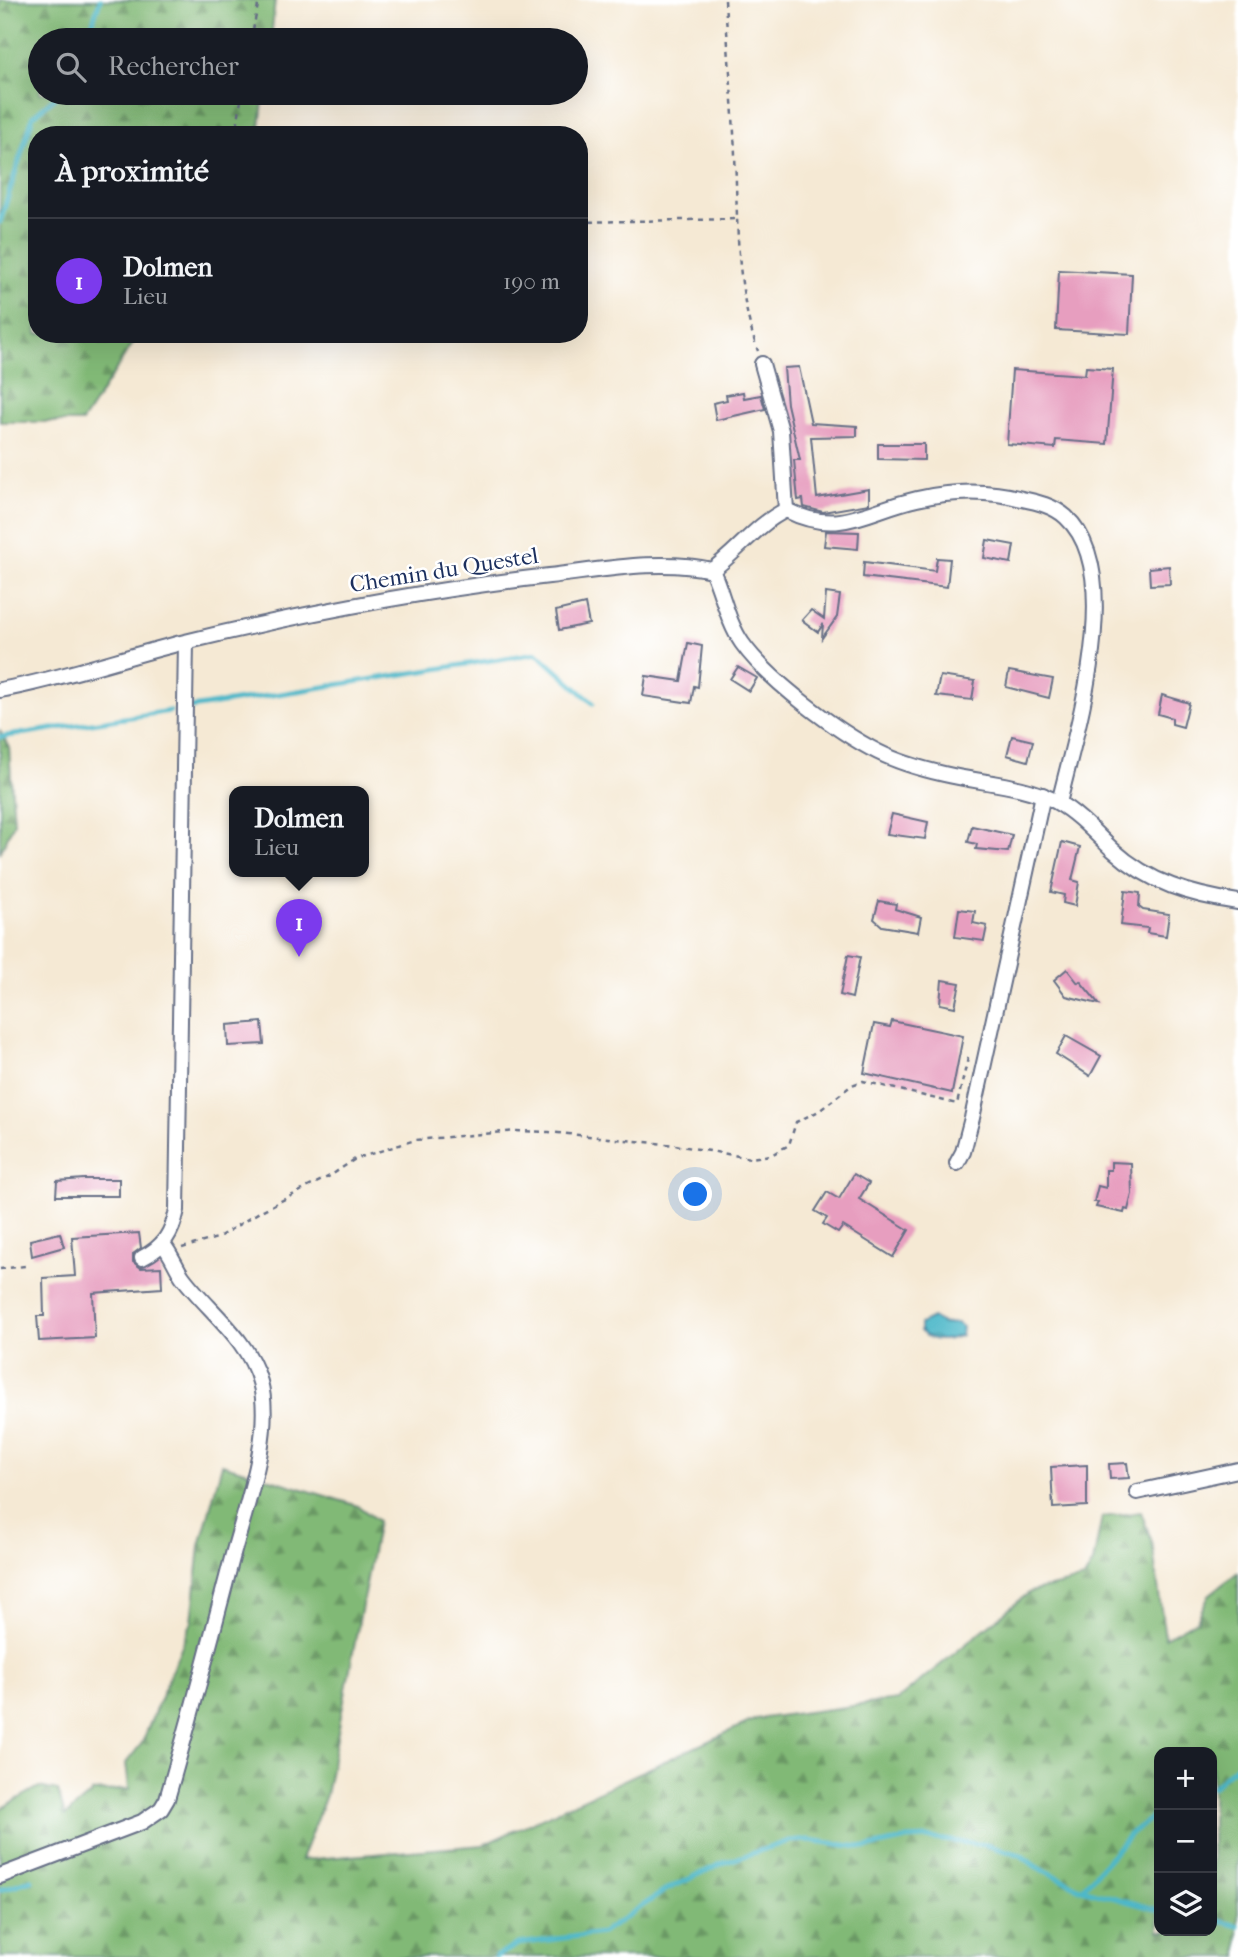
<!DOCTYPE html>
<html lang="fr">
<meta charset="utf-8">
<style>
:root{--surface:#171b24;--page:#20242c;--text:#f1f3f6;--muted:#9ea1a6;--line:#363941;--accent:#7c3aed}
body{margin:0;font-family:"IM FELL French Canon",serif;background:var(--page);color:var(--text)}
.controls{position:absolute;right:21px;bottom:21px;display:grid;overflow:hidden;border-radius:14px;box-shadow:0 7px 28px #0002}
.controls button{width:63px;height:63px;display:grid;place-items:center;padding:0;border:0;border-bottom:2px solid var(--line);background:var(--surface);color:var(--text);font:35px sans-serif}
.you{position:absolute;left:696px;top:1195px;width:24px;height:24px;margin:-18px;border:5px solid #fff;border-radius:50%;background:#1a73e8;box-shadow:0 0 0 10px #1a73e833}
.badge{display:grid;place-items:center;width:46px;height:46px;border-radius:50%;background:var(--accent);color:#fff;font-size:23px;font-weight:700}
.pin{position:absolute;translate:-50% -58px;filter:drop-shadow(0 2px 4px #0008)}
.pin::after{content:'';position:absolute;top:37px;width:24px;height:21px;background:inherit;clip-path:polygon(0 0,100% 0,50% 100%)}
.popup{position:absolute;left:229px;top:786px;width:140px;height:91px;box-sizing:border-box;display:grid;place-content:center;border-radius:14px;background:var(--surface);filter:drop-shadow(0 2px 5px #0005);font-size:23px;white-space:nowrap;color:var(--muted)}
.popup b{font-size:26px;color:var(--text)}
.popup::after{content:'';position:absolute;left:50%;top:100%;margin-left:-14px;border:14px solid transparent;border-top-color:var(--surface)}
.list{margin:0;padding:0;list-style:none}
h2{display:flex;justify-content:space-between;align-items:center;height:91px;margin:0;padding:0 28px;font-size:30px}
h2 small{font-size:23px;font-weight:400;color:var(--muted)}
.list li{display:grid;grid-template-columns:46px 1fr auto;gap:21px;align-items:center;box-sizing:border-box;height:126px;padding:0 28px;border-top:2px solid var(--line)}
.list b{display:block;font-size:26px;white-space:nowrap}
.list p{margin:0;font-size:23px;white-space:nowrap;color:var(--muted)}
.list em{font-size:23px;font-style:normal;color:var(--muted)}
.icon{flex:none;width:38px;height:38px;fill:none;stroke:currentColor;stroke-width:2;stroke-linecap:round;stroke-linejoin:round}
.map{position:relative;flex:none;width:1238px;height:1957px;overflow:hidden}
.search{position:absolute;background:var(--surface);box-shadow:0 7px 28px #0002;left:28px;top:28px;width:560px;height:77px;display:flex;align-items:center;gap:18px;box-sizing:border-box;padding:0 24px;border-radius:38px;color:var(--muted);font-size:26px}
.panel{position:absolute;background:var(--surface);box-shadow:0 7px 28px #0002;left:28px;top:126px;width:560px;height:217px;border-radius:28px}
.map>svg:first-child{display:block}
.forest{fill:url(#forest-firs);stroke:#4e746a;stroke-width:2;fill-rule:evenodd}
.water{fill:url(#water-waves);stroke:#347494;stroke-width:2}
.lines{fill:none;stroke-linecap:round;stroke-linejoin:round}
.stream{stroke:#4db8c9;stroke-width:5}
.building{fill:#e79ebf}
.street-casing{stroke:#677087;stroke-width:18}
.path{stroke:#677087;stroke-width:2.5;stroke-dasharray:5 5;stroke-linecap:butt}
.street{stroke:#fff;stroke-width:14}
.labels{text-anchor:middle;dominant-baseline:central;stroke-width:5;stroke-linejoin:round;paint-order:stroke}
.street-label{font-size:23px;fill:#1b2f5e;stroke:#fff}
</style>
<div class="map">
<svg width="1238" height="1957" viewBox="0 0 1238 1957">
<defs>
<pattern id="forest-firs" width="22" height="20" patternUnits="userSpaceOnUse" patternTransform="scale(1.75)"><rect width="22" height="20" fill="#81b976"/><path d="M5 1l3.5 6h-7zM16 11l3.5 6h-7z" fill="#699764"/></pattern>
<pattern id="water-waves" width="16" height="10" patternUnits="userSpaceOnUse" patternTransform="scale(1.75)"><rect width="16" height="10" fill="#4db8c9"/><path d="M0 5q4-4 8 0t8 0" fill="none" stroke="#3f96a6"/></pattern>
</defs>
<rect width="100%" height="100%" fill="#fff"/>
<filter id="ink" filterUnits="userSpaceOnUse"><feTurbulence type="fractalNoise" baseFrequency=".0143" numOctaves="2"/><feDisplacementMap in="SourceGraphic" scale="14" xChannelSelector="R" yChannelSelector="G"/><feConvolveMatrix kernelMatrix="1 2 1 2 8 2 1 2 1" color-interpolation-filters="sRGB"/></filter>
<filter id="wash" filterUnits="userSpaceOnUse"><feTurbulence type="fractalNoise" baseFrequency=".00686" numOctaves="4" result="noise"/><feDisplacementMap in="SourceGraphic" scale="28" xChannelSelector="R" yChannelSelector="G"/><feGaussianBlur stdDeviation="1.57" result="paint"/><feColorMatrix in="noise" values="0 0 0 0 0 0 0 0 0 0 0 0 0 0 0 0 0 1.4 0 .05"/><feComposite in="paint" operator="in"/></filter>
<g filter="url(#wash)">
<rect width="100%" height="100%" fill="#f5e9d4"/>
<g class="forest">
<path d="M 0,0 L 275,0 L 271,40 L 40,40 L 40,93 L 264,93 L 259,135 L 37,135 L 37,334 L 139,334 L 82,422 L 0,422 Z"/>
<path d="M 0,731 L 9,747 L 14,823 L 0,853 Z"/>
<path d="M 222,1464 L 358,1506 L 378,1521 L 326,1795 L 301,1860 L 483,1845 L 756,1719 L 897,1700 L 1030,1592 L 1084,1579 L 1093,1563 L 1102,1517 L 1141,1512 L 1152,1542 L 1165,1638 L 1197,1620 L 1209,1595 L 1238,1572 L 1238,1957 L 0,1957 L 0,1809 L 39,1787 L 58,1791 L 65,1816 L 93,1792 L 129,1789 L 126,1763 L 142,1743 L 192,1621 L 200,1546 ZM 1159,1752 L 1212,1752 L 1212,1931 L 1159,1931 Z"/>
</g>
<path class="water" d="M 932,1318 L 944,1324 L 957,1323 L 962,1327 L 961,1335 C 946,1342 931,1342 920,1331 L 920,1324 Z"/>
<g class="lines">
<g class="stream">
<path d="M 87,40 L 100,0"/>
<path d="M 0,222 L 33,116 L 60,93"/>
<path d="M 191,708 L 537,653 L 593,703"/>
<path d="M 0,737 L 170,711"/>
<path d="M 1212,1787 L 1238,1764"/>
<path d="M 1082,1889 L 1131,1833 L 1159,1812"/>
<path d="M 0,1890 L 31,1880"/>
<path d="M 1212,1919 L 1238,1926"/>
<path d="M 496,1957 L 518,1944 L 602,1933 L 666,1890 L 723,1863 L 789,1841 L 809,1840 L 866,1848 L 907,1839 L 927,1838 L 986,1845 L 1021,1855 L 1035,1866 L 1082,1889 L 1159,1910"/>
</g>
</g>
<g id="blocks">
<g class="building">
<path d="M 1059,270 L 1132,274 L 1129,334 L 1056,330 Z"/>
<path d="M 799,367 L 811,423 L 857,426 L 857,436 L 811,437 L 817,498 L 869,489 L 869,504 L 823,512 L 804,507 L 803,499 L 798,500 L 794,460 L 800,460 L 787,404 L 784,368 Z"/>
<path d="M 1086,367 L 1113,369 L 1107,444 L 1056,440 L 1055,448 L 1007,444 L 1012,370 L 1085,375 Z"/>
<path d="M 743,392 L 744,398 L 761,395 L 765,409 L 716,420 L 713,403 L 727,400 L 726,395 Z"/>
<path d="M 878,444 L 924,444 L 924,460 L 878,459 Z"/>
<path d="M 826,531 L 859,532 L 858,549 L 824,546 Z"/>
<path d="M 987,540 L 1014,545 L 1011,563 L 984,558 Z"/>
<path d="M 937,558 L 950,559 L 947,587 L 863,577 L 864,562 L 935,571 Z"/>
<path d="M 1169,566 L 1170,584 L 1150,585 L 1149,568 Z"/>
<path d="M 826,593 L 840,595 L 837,617 L 822,638 L 823,624 L 818,632 L 802,620 L 811,610 L 824,619 Z"/>
<path d="M 585,604 L 589,624 L 559,630 L 556,611 Z"/>
<path d="M 688,643 L 702,646 L 698,687 L 694,686 L 691,703 L 643,696 L 646,676 L 681,681 Z"/>
<path d="M 738,667 L 757,678 L 749,691 L 730,679 Z"/>
<path d="M 1009,671 L 1053,679 L 1049,698 L 1006,687 Z"/>
<path d="M 940,676 L 975,681 L 972,700 L 936,696 Z"/>
<path d="M 1162,695 L 1189,703 L 1183,727 L 1172,724 L 1172,718 L 1158,714 Z"/>
<path d="M 1012,736 L 1033,741 L 1028,761 L 1007,755 Z"/>
<path d="M 892,814 L 928,822 L 925,839 L 887,834 Z"/>
<path d="M 972,826 L 1012,835 L 1008,852 L 976,849 L 977,844 L 968,842 Z"/>
<path d="M 1062,842 L 1080,847 L 1072,880 L 1079,882 L 1075,906 L 1063,903 L 1064,895 L 1051,892 Z"/>
<path d="M 1125,891 L 1140,893 L 1139,907 L 1143,910 L 1169,914 L 1166,936 L 1147,933 L 1148,928 L 1121,925 Z"/>
<path d="M 879,901 L 896,904 L 895,909 L 921,917 L 918,932 L 882,926 L 874,919 Z"/>
<path d="M 959,909 L 975,911 L 973,923 L 987,926 L 984,941 L 955,937 Z"/>
<path d="M 848,955 L 860,957 L 852,998 L 840,995 Z"/>
<path d="M 1067,969 L 1078,983 L 1080,981 L 1099,1004 L 1066,996 L 1054,980 Z"/>
<path d="M 942,980 L 960,983 L 955,1007 L 940,1004 Z"/>
<path d="M 892,1021 L 963,1036 L 952,1093 L 864,1073 L 874,1024 L 890,1027 Z"/>
<path d="M 262,1022 L 264,1044 L 228,1046 L 227,1025 Z"/>
<path d="M 1066,1036 L 1101,1056 L 1090,1076 L 1056,1054 Z"/>
<path d="M 1111,1162 L 1131,1163 L 1132,1194 L 1128,1210 L 1125,1209 L 1124,1213 L 1096,1207 L 1098,1202 L 1094,1202 L 1098,1186 L 1106,1188 L 1106,1170 L 1111,1170 Z"/>
<path d="M 854,1174 L 869,1183 L 859,1199 L 909,1230 L 893,1257 L 843,1226 L 838,1233 L 823,1224 L 827,1218 L 815,1211 L 827,1192 L 839,1199 Z"/>
<path d="M 84,1179 L 119,1179 L 119,1196 L 56,1196 L 57,1181 Z"/>
<path d="M 60,1233 L 64,1247 L 32,1256 L 30,1240 Z"/>
<path d="M 139,1233 L 141,1248 L 133,1254 L 133,1262 L 141,1268 L 161,1267 L 162,1288 L 93,1293 L 95,1338 L 39,1341 L 37,1316 L 44,1316 L 43,1278 L 75,1276 L 72,1237 Z"/>
<path d="M 1127,1463 L 1129,1478 L 1110,1479 L 1109,1464 Z"/>
<path d="M 1087,1465 L 1087,1506 L 1053,1508 L 1051,1467 Z"/>
</g>
</g>
</g>
<g filter="url(#ink)">
<use href="#blocks" fill-opacity="0" stroke="#677087" stroke-width="2"/>
<g class="lines">
<defs>
<g id="street">
<path d="M 762,364 L 781,431 L 786,510"/>
<path d="M 786,510 C 839,537 867,510 917,499 C 952,491 988,490 1022,499 C 1037,502 1054,506 1066,517 C 1127,573 1075,734 1059,803"/>
<path d="M 712,570 C 723,594 727,621 742,643 C 768,680 838,732 878,752 C 898,762 922,769 944,774 C 980,783 1024,784 1057,802 C 1078,814 1095,833 1113,850 C 1149,883 1191,895 1238,902"/>
<path d="M 0,690 C 62,679 123,657 185,642 C 304,613 427,590 549,576 C 602,570 660,558 712,570 C 738,551 757,524 786,510"/>
<path d="M 957,1163 L 963,1152 L 972,1118 L 1043,795"/>
<path d="M 142,1258 C 164,1247 172,1233 177,1210 L 186,642"/>
<path d="M 1137,1492 L 1238,1470"/>
<path d="M 0,1876 L 142,1822 L 161,1809 L 167,1799 C 190,1719 211,1639 232,1558 C 245,1509 274,1432 260,1382 C 248,1338 208,1311 182,1276 C 175,1265 171,1254 163,1244"/>
</g>
</defs>
<use href="#street" class="street-casing"/>
<g class="path">
<path d="M 725,0 C 728,52 733,103 735,155 C 738,222 735,287 758,351"/>
<path d="M 251,40 L 259,0"/>
<path d="M 236,135 L 242,93"/>
<path d="M 579,222 L 737,219"/>
<path d="M 182,1248 L 217,1238 L 261,1211 L 330,1176 L 355,1159 L 415,1140 L 516,1131 L 549,1132 L 675,1145 L 750,1158 L 771,1155 L 789,1145 L 796,1122 L 819,1111 L 852,1085 L 863,1081 L 957,1104 L 969,1054"/>
<path d="M 0,1269 L 25,1266"/>
</g>
<use href="#street" class="street"/>
</g>
</g>
<g class="labels">
<g class="street-label">
<text transform="translate(444 570) rotate(-9)">Chemin du Questel</text>
</g>
</g>
</svg>
<div class="controls">
<button>+</button>
<button>−</button>
<button><svg class="icon" aria-label="layers" viewBox="0 0 24 24"><path d="M12 4l9 5-9 5-9-5zM3 14l9 5 9-5"/></svg></button>
</div>
<div class="you"></div>
<div class="pin badge" style="left:299px;top:957px">1</div>
<div class="popup"><b>Dolmen</b>Lieu</div>
<div class="search"><svg class="icon" aria-label="search" viewBox="0 0 24 24"><circle cx="10" cy="10" r="6"/><path d="M15 15l6 6"/></svg>Rechercher</div>
<section class="panel">
<h2>À proximité<small></small></h2>
<ul class="list">
<li><span class="badge">1</span><div><b>Dolmen</b><p>Lieu</p></div><em>190 m</em></li>
</ul>
</section>
</div>
